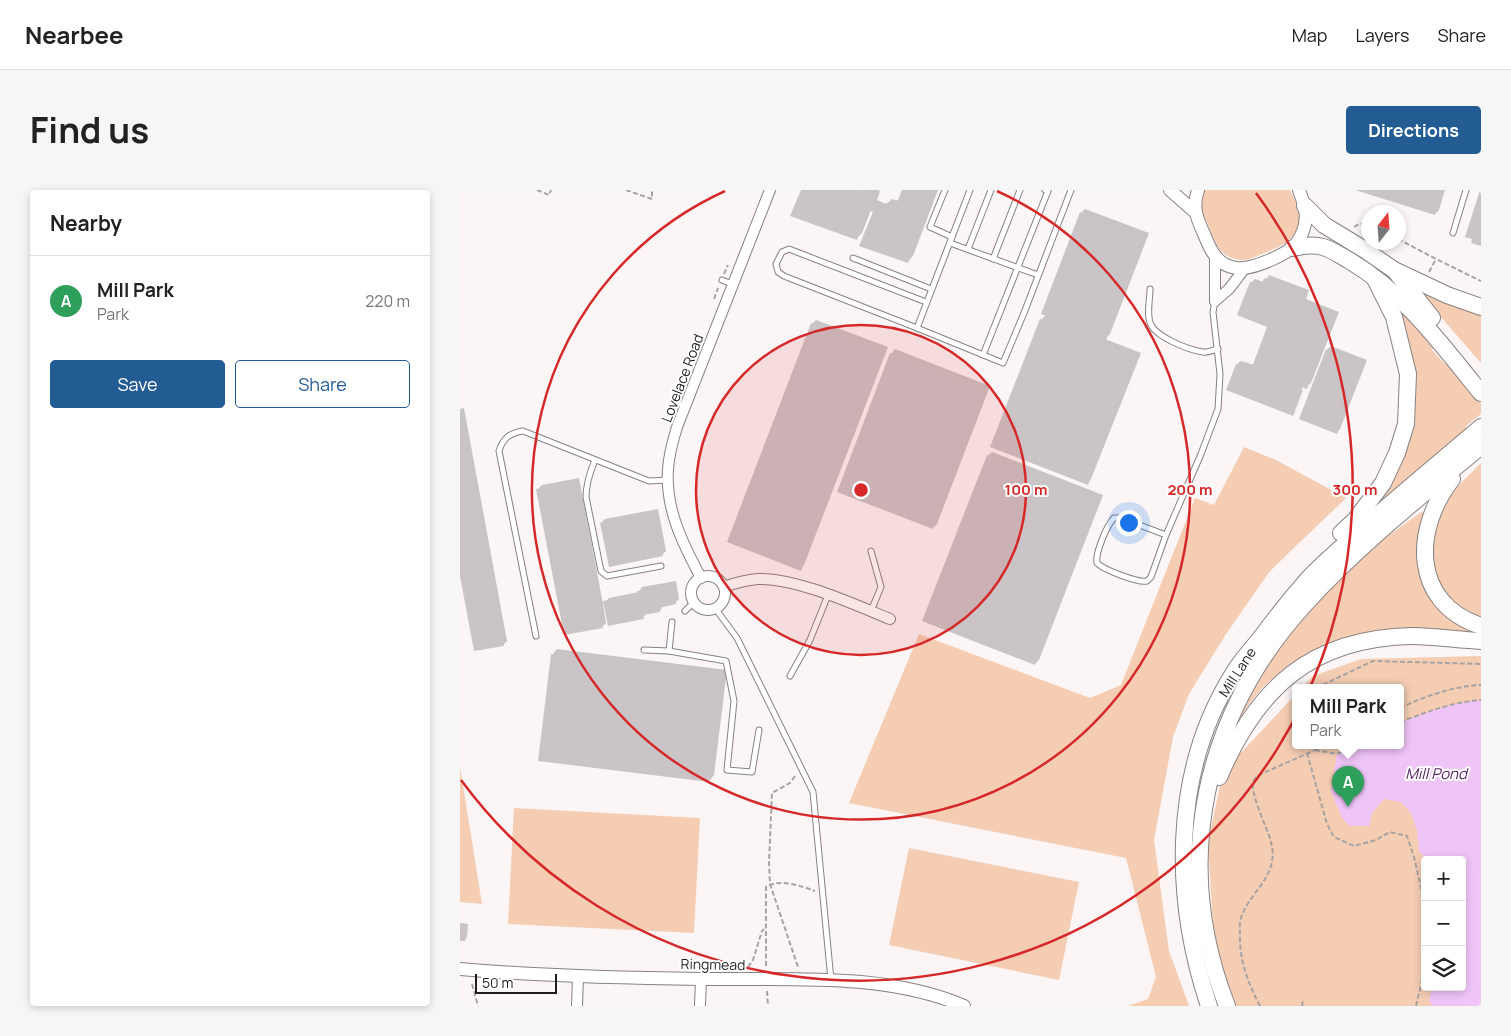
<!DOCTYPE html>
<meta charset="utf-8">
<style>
:root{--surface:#fff;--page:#f6f6f6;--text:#222;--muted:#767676;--line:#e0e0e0;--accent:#235b93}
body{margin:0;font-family:Manrope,sans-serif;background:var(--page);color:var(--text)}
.controls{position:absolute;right:15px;bottom:15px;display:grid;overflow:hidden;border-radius:5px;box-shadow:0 2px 8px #0003}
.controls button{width:45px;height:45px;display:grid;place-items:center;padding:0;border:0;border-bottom:1px solid var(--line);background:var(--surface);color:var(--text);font:25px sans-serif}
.compass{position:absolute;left:901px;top:15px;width:45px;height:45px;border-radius:50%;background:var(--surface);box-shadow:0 2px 8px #0003;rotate:17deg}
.scale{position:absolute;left:15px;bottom:12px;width:82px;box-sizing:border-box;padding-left:5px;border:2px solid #1f1d1d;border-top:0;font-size:14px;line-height:18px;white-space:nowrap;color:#1f1d1d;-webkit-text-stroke:4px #fff;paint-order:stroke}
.you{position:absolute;left:668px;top:332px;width:18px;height:18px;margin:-12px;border:4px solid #fff;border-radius:50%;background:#1a73e8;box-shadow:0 0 0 8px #1a73e833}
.badge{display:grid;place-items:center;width:32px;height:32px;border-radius:50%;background:var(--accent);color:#fff;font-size:16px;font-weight:700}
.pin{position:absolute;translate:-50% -41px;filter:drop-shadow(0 1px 2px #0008)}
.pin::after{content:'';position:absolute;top:26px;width:18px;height:15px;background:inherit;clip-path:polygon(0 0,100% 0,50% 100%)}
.popup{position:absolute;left:832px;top:494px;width:112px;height:65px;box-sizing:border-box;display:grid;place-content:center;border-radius:5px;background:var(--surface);filter:drop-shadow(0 1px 4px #0005);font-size:16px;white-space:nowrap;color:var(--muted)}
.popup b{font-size:19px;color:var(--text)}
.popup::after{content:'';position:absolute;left:50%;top:100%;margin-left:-10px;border:10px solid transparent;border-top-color:var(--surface)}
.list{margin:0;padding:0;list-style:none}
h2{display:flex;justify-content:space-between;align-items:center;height:65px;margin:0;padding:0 20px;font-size:21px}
h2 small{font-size:16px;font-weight:400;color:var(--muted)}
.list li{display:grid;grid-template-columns:32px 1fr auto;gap:15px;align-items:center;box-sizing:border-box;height:90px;padding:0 20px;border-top:1px solid var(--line)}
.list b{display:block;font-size:19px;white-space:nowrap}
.list p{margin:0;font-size:16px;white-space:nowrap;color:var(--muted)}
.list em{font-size:16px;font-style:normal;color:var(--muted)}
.actions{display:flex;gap:10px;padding:15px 20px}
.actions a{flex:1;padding:11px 0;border:1px solid var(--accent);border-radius:5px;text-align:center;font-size:18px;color:var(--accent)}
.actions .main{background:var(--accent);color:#fff}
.icon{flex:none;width:28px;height:28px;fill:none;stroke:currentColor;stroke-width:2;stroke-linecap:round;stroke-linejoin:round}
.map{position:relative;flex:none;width:1021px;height:816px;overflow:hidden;border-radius:5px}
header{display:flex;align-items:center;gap:30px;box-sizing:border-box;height:70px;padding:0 25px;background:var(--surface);border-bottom:1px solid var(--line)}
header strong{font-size:24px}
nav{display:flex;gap:28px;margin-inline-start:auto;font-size:18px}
.intro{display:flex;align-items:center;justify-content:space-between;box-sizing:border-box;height:120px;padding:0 30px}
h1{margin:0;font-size:35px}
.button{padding:12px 22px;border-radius:5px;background:var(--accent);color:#fff;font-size:18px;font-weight:700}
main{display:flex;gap:30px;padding:0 30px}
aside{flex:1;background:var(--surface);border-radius:5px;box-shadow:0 2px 8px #0003}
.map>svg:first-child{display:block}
.green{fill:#f5cdb3;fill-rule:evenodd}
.water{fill:#efc4f7}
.shadow{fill:#0003}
.building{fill:#cac4c7}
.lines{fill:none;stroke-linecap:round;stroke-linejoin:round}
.service-casing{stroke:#878182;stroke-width:7}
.minor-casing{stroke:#878182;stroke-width:12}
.tertiary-casing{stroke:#878182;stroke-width:14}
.primary-casing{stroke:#878182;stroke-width:18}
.path{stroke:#a8a3a3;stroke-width:2;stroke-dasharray:5 2.5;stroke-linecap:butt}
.service{stroke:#fff;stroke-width:5}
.minor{stroke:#fff;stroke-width:10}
.tertiary{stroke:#fff;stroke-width:12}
.primary{stroke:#fff;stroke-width:16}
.ring{fill:none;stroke:#d62828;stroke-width:2.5}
.labels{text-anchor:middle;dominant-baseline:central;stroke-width:4;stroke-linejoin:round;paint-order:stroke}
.street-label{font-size:14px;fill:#1f1d1d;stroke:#fff}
.water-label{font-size:15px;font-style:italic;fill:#572561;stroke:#fff}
.centre{fill:#d62828;stroke:#fff;stroke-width:2.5}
.ring-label{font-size:15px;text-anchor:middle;font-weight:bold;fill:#d62828;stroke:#fff;stroke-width:4;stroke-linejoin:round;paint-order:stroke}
</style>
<header>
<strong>Nearbee</strong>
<nav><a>Map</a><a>Layers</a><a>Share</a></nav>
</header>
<div class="intro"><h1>Find us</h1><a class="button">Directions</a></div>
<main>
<aside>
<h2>Nearby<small></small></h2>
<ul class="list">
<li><span class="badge" style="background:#2e9e5b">A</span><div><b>Mill Park</b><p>Park</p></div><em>220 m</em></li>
</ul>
<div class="actions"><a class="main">Save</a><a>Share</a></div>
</aside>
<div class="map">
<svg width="1021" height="816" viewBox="0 0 1021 816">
<rect width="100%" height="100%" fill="#fbf5f5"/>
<g class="green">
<path d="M 743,0 L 830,0 C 834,9 840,19 840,29 C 838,51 819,57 802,64 C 795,67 788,71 780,70 C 770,69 762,63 757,56 L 741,19 Z"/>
<path d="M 960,101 L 1021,125 L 1021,173 L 973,118 Z"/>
<path d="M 931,108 L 974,156 L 972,160 L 985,174 L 989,173 L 1021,214 L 1021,224 L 1006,236 L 1008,239 L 905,326 L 947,241 Z"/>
<path d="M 784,257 L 816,270 L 886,308 L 810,381 L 766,444 L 729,504 L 713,547 L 694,650 L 709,761 L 729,816 L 668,816 L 688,809 L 696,787 L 666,668 L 389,613 L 459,444 L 630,508 L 661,495 L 735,308 L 754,315 Z"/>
<path d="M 1021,273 L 1021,430 L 990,411 L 972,381 L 974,329 L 996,298 Z"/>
<path d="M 961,322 L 964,323 L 959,345 L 960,371 L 1021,448 L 942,441 L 827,477 C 807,491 794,505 782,526 L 778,524 L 799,484 L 849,419 L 905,363 Z"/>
<path d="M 1021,466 L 1021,816 L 776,816 L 754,753 L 748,652 L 763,582 L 835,505 L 836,556 L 940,556 L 940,498 L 841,498 L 853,486 L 901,469 ZM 965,670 L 1002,670 L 1002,797 L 965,797 Z"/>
<path d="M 0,577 L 22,714 L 0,712 Z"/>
<path d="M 54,618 L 240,628 L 234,743 L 48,734 Z"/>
<path d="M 449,658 L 619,692 L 599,790 L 429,755 Z"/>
</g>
<path class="water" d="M 1021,510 L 1021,816 L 973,816 L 969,811 L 972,797 L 1002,797 L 1002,670 L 967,670 L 959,661 L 957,640 L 951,623 L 941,612 L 924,609 L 912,623 L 909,636 L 890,636 L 882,628 L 871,601 L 877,564 L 894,556 L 940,556 L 941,532 C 966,522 993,512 1021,510 Z"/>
<g class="shadow">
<path d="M 342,0 L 417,0 L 420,1 L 417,10 L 426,14 L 432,9 L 439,11 L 443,0 L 478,0 L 453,66 L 448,71 L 414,21 L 411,20 L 402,43 L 396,49 Z"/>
<path d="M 898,0 L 985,0 L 979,20 L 975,24 Z"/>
<path d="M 625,19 L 689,43 L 650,144 L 645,149 L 681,163 L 631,289 L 627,293 L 581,130 L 586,125 L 621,23 Z"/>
<path d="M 809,85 L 849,100 L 846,109 L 879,122 L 851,193 L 846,197 L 837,221 L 847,194 L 844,193 L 834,222 L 836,222 L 833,224 L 777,174 L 781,171 L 794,175 L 809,137 L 791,93 L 795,89 L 804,92 Z"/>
<path d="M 356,130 L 428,157 L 344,375 L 340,379 L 352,134 Z"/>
<path d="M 871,156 L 907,170 L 880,239 L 876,243 L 840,229 L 867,160 Z"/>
<path d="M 435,159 L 530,196 L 477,334 L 473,338 L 378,301 L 432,163 Z"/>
<path d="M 4,218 L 47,451 L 43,455 L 15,460 L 0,379 L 0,219 Z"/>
<path d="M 532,262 L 643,305 L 579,470 L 575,474 L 528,266 Z"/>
<path d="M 119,288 L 143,414 L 149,408 L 179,402 L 182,397 L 216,391 L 219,409 L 215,413 L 203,416 L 200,421 L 187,423 L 183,428 L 143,414 L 146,433 L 142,437 L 78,299 L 82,295 Z"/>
<path d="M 198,319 L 206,361 L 202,365 L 141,333 L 145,329 Z"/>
<path d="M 97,459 L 267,480 L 254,585 L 249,591 L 92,465 Z"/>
<path d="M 0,733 L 8,734 L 7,747 L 5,750 L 0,749 Z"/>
</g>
<g class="building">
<path d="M 341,0 L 397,0 L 415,7 L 412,16 L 423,21 L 426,13 L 435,17 L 442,0 L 476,0 L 448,73 L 399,56 L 413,22 L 408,20 L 397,50 L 330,26 Z"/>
<path d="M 895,0 L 983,0 L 975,25 Z"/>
<path d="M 1020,0 L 1021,0 L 1021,56 L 1011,53 L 1012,49 L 1005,47 Z"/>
<path d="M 620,22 L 686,47 L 646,150 L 581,124 Z"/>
<path d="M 804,88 L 846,104 L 843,113 L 876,126 L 847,199 L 792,177 L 807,137 L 777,125 L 790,92 L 801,96 Z"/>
<path d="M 580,129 L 678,167 L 628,295 L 530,257 Z"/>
<path d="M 351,133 L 425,161 L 341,381 L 267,352 Z"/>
<path d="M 866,159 L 904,174 L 877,244 L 839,229 Z"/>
<path d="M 430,163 L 527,200 L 473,339 L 377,302 Z"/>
<path d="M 776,174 L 843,200 L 833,226 L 766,200 Z"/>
<path d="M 1,224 L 44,456 L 14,461 L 0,386 Z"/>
<path d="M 527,265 L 640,309 L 575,475 L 462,431 Z"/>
<path d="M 116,292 L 143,438 L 104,445 L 76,299 Z"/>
<path d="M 194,322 L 203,366 L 149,377 L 140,333 Z"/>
<path d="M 212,394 L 216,414 L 199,418 L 200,422 L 183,425 L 184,429 L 148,436 L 143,411 L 178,405 L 177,401 Z"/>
<path d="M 91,464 L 262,485 L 249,592 L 78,571 Z"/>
<path d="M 0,735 L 7,736 L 5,751 L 0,751 Z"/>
</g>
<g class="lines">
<defs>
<g id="service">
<path d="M 485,0 L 470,37 L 492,47"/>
<path d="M 993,43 L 1006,0"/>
<path d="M 490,53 L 578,85"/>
<path d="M 508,59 L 531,0"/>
<path d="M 393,68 L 471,99"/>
<path d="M 533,69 L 560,0"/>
<path d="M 262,90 L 272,94"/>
<path d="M 690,99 C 690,110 686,125 691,135 C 698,148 729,160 743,162 C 748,163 753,160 758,159"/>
<path d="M 466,112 L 329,59 L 322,62 L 316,74 L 318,82 L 324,86 L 457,138 L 543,173 L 564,123 L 611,0"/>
<path d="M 457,138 L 510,0"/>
<path d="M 523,165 L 588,1 L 585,0"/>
<path d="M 214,211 L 225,216"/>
<path d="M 135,270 C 130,282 126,294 126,307 L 141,381 L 147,386 L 201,376"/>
<path d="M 706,345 L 661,328 L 654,328 C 647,335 635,363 637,373 C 644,380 678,393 687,391 L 691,387 L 706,345 L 741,264 L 758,219 L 760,184 L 753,122 L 755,111"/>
<path d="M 255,418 L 277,448 L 353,602 L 371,790"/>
<path d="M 225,421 L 234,412"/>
<path d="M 411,421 L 421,397 L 411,361"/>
<path d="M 212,432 L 209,461 L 266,471 L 274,511 L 267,580 L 292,582 L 299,540"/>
<path d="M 76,446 L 39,261 C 43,248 50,243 63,241 L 189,291 L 208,290"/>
<path d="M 184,460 L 209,461"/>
<path d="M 330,486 L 350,450 L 368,405"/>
</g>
<g id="minor">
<path d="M 755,66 L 755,111"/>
<path d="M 755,111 L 769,99 L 785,78"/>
<circle cx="248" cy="403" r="17"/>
<path d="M 241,388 C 223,354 205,319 208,279 C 209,264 213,250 217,237 L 310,0"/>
<path d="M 264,397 C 275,393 286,390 298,389 C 337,388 393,414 430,429"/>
<path d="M 117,816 L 118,786"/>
<path d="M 240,816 L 241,789"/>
</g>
<g id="tertiary">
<path d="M 710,0 L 735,22"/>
<path d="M 738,0 C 732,17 737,29 744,44 C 749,56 754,69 766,75 C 771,77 779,79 784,78 C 797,77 824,65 833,57 C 838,53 841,46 843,41 C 849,26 844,14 839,0"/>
<path d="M 0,779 C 80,786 161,788 242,789 C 327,790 424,782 504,816"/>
</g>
<g id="primary">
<path d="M 845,16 L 864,35 L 905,60 L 934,80 L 987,105 L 1021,117"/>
<path d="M 833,58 C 843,56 853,54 863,57 C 873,60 881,66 890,71 C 944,103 982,155 1021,203"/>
<path d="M 936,82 L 972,128"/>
<path d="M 992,289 C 953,339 951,413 1021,436"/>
<path d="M 881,343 L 896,329 L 923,293 L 937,263 L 946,234 L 948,184 L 934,127 L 915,89"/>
<path d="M 759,587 C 797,498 851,448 952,446 C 975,446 998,450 1021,451"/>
<path d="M 749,816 C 713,709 711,583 773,484 C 781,470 793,458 803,445 C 817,426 832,407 848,389 C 862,374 879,360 895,345 C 936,308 979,273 1021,237"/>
<path d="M 767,816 C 711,673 743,525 846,413 C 899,355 961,306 1021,256"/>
</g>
</defs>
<use href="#service" class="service-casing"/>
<use href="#minor" class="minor-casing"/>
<use href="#tertiary" class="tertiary-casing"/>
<use href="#primary" class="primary-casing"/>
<g class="path">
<path d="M 77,0 L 89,5 L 91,0"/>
<path d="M 166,0 L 192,9 L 192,0"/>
<path d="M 894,37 L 899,34 L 908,34"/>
<path d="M 938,49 L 976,69 L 1021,91"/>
<path d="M 969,82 L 976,69"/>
<path d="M 264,84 L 268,75"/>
<path d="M 254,109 L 258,98"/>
<path d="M 856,498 L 913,471 L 1021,474"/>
<path d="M 940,518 C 965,506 994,496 1021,495"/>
<path d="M 940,532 C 966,522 993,512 1021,510"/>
<path d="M 855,560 L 877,564 L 894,556"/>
<path d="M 847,563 L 867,634 L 874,647 L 894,656 L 916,650 L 930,642 L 947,646 L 954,667 L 965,715"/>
<path d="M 335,586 L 330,593 L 312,603 L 309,673 L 310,694 L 338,777"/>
<path d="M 306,776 L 306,697 C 319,688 341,696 355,701"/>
<path d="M 288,777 L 293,770 L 302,741 L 304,739"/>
<path d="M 12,794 L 18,816"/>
<path d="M 307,801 L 308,816"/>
<path d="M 800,816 C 788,793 779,770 780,743 C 780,738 779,732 781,728 C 790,700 820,687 811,652 C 808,639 788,601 794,590 C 795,588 797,587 799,585 L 864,556"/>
<path d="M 842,816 L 843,810"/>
<path d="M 956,816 L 965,778"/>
</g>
<use href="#service" class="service"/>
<use href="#minor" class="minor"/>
<use href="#tertiary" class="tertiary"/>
<use href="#primary" class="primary"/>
</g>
<circle cx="401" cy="300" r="165" fill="#d62828" fill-opacity=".12"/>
<g class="ring">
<circle cx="401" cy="300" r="165"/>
<path d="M537 1A329 329 0 1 1 265 1"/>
<path d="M796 3A494 494 0 1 1 1 590"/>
</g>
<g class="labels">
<g class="street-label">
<text transform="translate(222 188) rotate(-69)">Lovelace Road</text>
<text transform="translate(777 482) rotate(-57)">Mill Lane</text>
<text transform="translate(253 774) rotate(1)">Ringmead</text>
</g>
<g class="water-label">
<text x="976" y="583">Mill Pond</text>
</g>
</g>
<circle cx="401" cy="300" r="8" class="centre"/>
<g class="ring-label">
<text x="566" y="305">100 m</text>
<text x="730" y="305">200 m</text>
<text x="895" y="305">300 m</text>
</g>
</svg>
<div class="controls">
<button>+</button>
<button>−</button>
<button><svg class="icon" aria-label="layers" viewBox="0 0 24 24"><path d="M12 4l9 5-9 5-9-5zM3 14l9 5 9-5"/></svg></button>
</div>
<svg class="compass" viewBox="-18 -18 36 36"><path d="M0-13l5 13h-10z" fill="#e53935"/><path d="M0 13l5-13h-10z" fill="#767676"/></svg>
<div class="scale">50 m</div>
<div class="you"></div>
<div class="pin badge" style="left:888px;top:617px;background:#2e9e5b">A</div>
<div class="popup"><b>Mill Park</b>Park</div>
</div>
</main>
